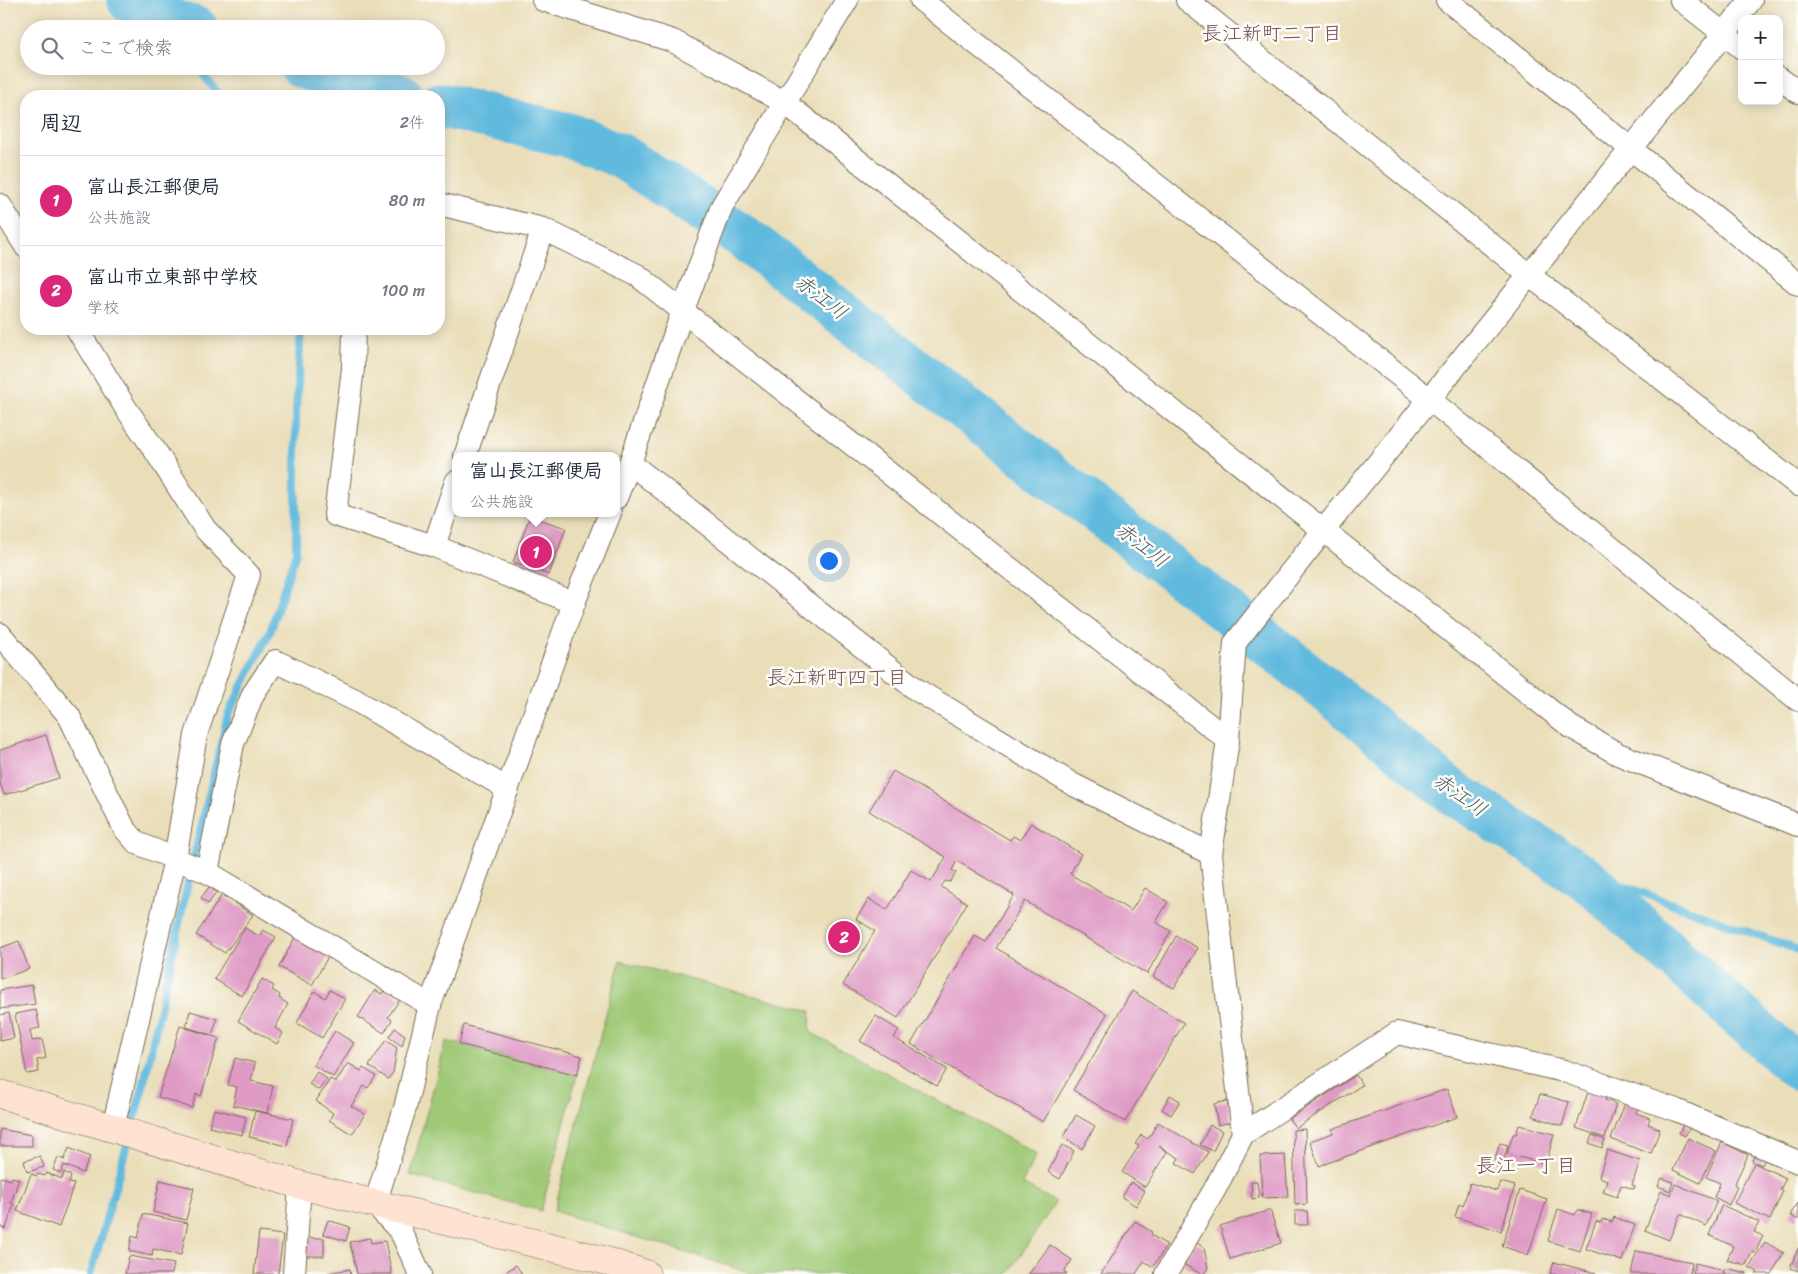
<!DOCTYPE html>
<html lang="ja">
<meta charset="utf-8">
<style>
:root{--surface:#fff;--page:#f6f6f7;--text:#1f2937;--muted:#747a83;--line:#e0e1e3;--accent:#db2777}
body{margin:0;font-family:Sriracha,"Klee One",sans-serif;background:var(--page);color:var(--text)}
.controls{position:absolute;right:15px;top:15px;display:grid;overflow:hidden;border-radius:10px;box-shadow:0 2px 12px #0003}
.controls button{width:45px;height:45px;display:grid;place-items:center;padding:0;border:0;border-bottom:1px solid var(--line);background:var(--surface);color:var(--text);font:25px sans-serif}
.you{position:absolute;left:828px;top:560px;width:18px;height:18px;margin:-12px;border:4px solid #fff;border-radius:50%;background:#1a73e8;box-shadow:0 0 0 8px #1a73e833}
.badge{display:grid;place-items:center;width:32px;height:32px;border-radius:50%;background:var(--accent);color:#fff;font-size:16px;font-weight:700}
.pin{position:absolute;translate:-50% -50%;border:2px solid #fff;box-shadow:0 1px 5px #0006}
.popup{position:absolute;left:452px;top:452px;width:168px;height:65px;box-sizing:border-box;display:grid;place-content:center;border-radius:10px;background:var(--surface);filter:drop-shadow(0 1px 4px #0005);font-size:16px;white-space:nowrap;color:var(--muted)}
.popup b{font-size:19px;color:var(--text)}
.popup::after{content:'';position:absolute;left:50%;top:100%;margin-left:-10px;border:10px solid transparent;border-top-color:var(--surface)}
.list{margin:0;padding:0;list-style:none}
h2{display:flex;justify-content:space-between;align-items:center;height:65px;margin:0;padding:0 20px;font-size:21px}
h2 small{font-size:16px;font-weight:400;color:var(--muted)}
.list li{display:grid;grid-template-columns:32px 1fr auto;gap:15px;align-items:center;box-sizing:border-box;height:90px;padding:0 20px;border-top:1px solid var(--line)}
.list b{display:block;font-size:19px;white-space:nowrap}
.list p{margin:0;font-size:16px;white-space:nowrap;color:var(--muted)}
.list em{font-size:16px;font-style:normal;color:var(--muted)}
.icon{flex:none;width:28px;height:28px;fill:none;stroke:currentColor;stroke-width:2;stroke-linecap:round;stroke-linejoin:round}
.map{position:relative;flex:none;width:1798px;height:1274px;overflow:hidden}
.search{position:absolute;background:var(--surface);box-shadow:0 2px 12px #0003;left:20px;top:20px;width:425px;height:55px;display:flex;align-items:center;gap:12px;box-sizing:border-box;padding:0 18px;border-radius:28px;color:var(--muted);font-size:19px}
.panel{position:absolute;background:var(--surface);box-shadow:0 2px 12px #0003;left:20px;top:90px;width:425px;height:245px;border-radius:20px}
.map>svg:first-child{display:block}
.green{fill:#9fc976;stroke:#6d7a4a}
.lines{fill:none;stroke-linecap:round;stroke-linejoin:round}
.stream{stroke:#60bade;stroke-width:8}
.river{stroke:#60bade;stroke-width:45}
.building{fill:#df9ac5}
.street-casing{stroke:#786954;stroke-width:24}
.secondary-casing{stroke:#786954;stroke-width:29}
.street{stroke:#fff;stroke-width:22}
.secondary{stroke:#fee3d2;stroke-width:28}
.labels{text-anchor:middle;dominant-baseline:central;stroke-width:5;stroke-linejoin:round;paint-order:stroke}
.neighbourhood-label{font-size:20px;fill:#745158;stroke:#fdfcf7}
.water-label{font-size:20px;font-style:italic;fill:#485c61;stroke:#fdfcf7}
</style>
<div class="map">
<svg width="1798" height="1274" viewBox="0 0 1798 1274">
<rect width="100%" height="100%" fill="#fdfcf7"/>
<filter id="ink" filterUnits="userSpaceOnUse"><feTurbulence type="fractalNoise" baseFrequency=".02" numOctaves="2"/><feDisplacementMap in="SourceGraphic" scale="10" xChannelSelector="R" yChannelSelector="G"/><feConvolveMatrix kernelMatrix="1 2 1 2 8 2 1 2 1" color-interpolation-filters="sRGB"/></filter>
<filter id="wash" filterUnits="userSpaceOnUse"><feTurbulence type="fractalNoise" baseFrequency=".0096" numOctaves="4" result="noise"/><feDisplacementMap in="SourceGraphic" scale="20" xChannelSelector="R" yChannelSelector="G"/><feGaussianBlur stdDeviation="1.12" result="paint"/><feColorMatrix in="noise" values="0 0 0 0 0 0 0 0 0 0 0 0 0 0 0 0 0 1.4 0 .05"/><feComposite in="paint" operator="in"/></filter>
<g filter="url(#wash)">
<rect width="100%" height="100%" fill="#eadeb9"/>
<g class="green">
<path d="M 620,961 L 811,1011 L 810,1032 L 1037,1154 L 1022,1184 L 1056,1202 L 1008,1274 L 754,1274 L 554,1211 Z"/>
<path d="M 446,1041 L 577,1075 L 541,1211 L 410,1175 Z"/>
</g>
<g class="lines">
<g class="stream">
<path d="M 167,19 L 172,29"/>
<path d="M 197,66 L 220,96"/>
<path d="M 1587,879 L 1616,883 L 1798,950"/>
<path d="M 91,1274 L 143,1087 L 186,892 L 228,714 L 270,632 L 296,552 L 296,412 L 301,329"/>
</g>
<g class="river">
<path d="M 129,0 L 167,19 L 196,29"/>
<path d="M 302,66 L 359,86 L 401,96"/>
<path d="M 439,105 L 568,135 L 621,156 L 745,238 L 1293,663 L 1451,791 L 1587,879 L 1798,1068"/>
</g>
</g>
<g id="blocks">
<g class="building">
<path d="M 530,516 L 566,528 L 549,575 L 513,562 Z"/>
<path d="M 46,735 L 59,778 L 4,795 L 0,783 L 0,750 Z"/>
<path d="M 893,771 L 1010,840 L 1013,836 L 1020,840 L 1031,823 L 1081,854 L 1070,874 L 1131,911 L 1145,888 L 1168,902 L 1156,922 L 1171,931 L 1147,974 L 1025,901 L 996,948 L 1107,1014 L 1043,1122 L 911,1044 L 975,936 L 986,942 L 1014,895 L 957,861 L 952,870 L 956,873 L 950,882 L 945,881 L 941,887 L 967,903 L 898,1018 L 843,985 L 875,931 L 856,919 L 869,899 L 887,910 L 911,870 L 931,882 L 946,857 L 869,811 Z"/>
<path d="M 209,887 L 217,892 L 208,904 L 201,898 Z"/>
<path d="M 222,895 L 253,915 L 225,953 L 196,935 Z"/>
<path d="M 245,928 L 259,936 L 263,930 L 276,937 L 242,996 L 214,979 Z"/>
<path d="M 1176,936 L 1198,948 L 1174,988 L 1153,977 Z"/>
<path d="M 295,937 L 329,955 L 312,985 L 279,967 Z"/>
<path d="M 19,941 L 29,969 L 0,979 L 0,948 Z"/>
<path d="M 262,979 L 274,986 L 272,990 L 280,995 L 279,998 L 288,1004 L 275,1028 L 283,1033 L 277,1044 L 238,1021 Z"/>
<path d="M 32,985 L 35,1004 L 0,1009 L 0,990 Z"/>
<path d="M 385,989 L 400,999 L 388,1017 L 392,1020 L 384,1033 L 358,1017 L 375,990 L 382,994 Z"/>
<path d="M 330,990 L 345,999 L 322,1038 L 297,1023 L 314,991 L 325,998 Z"/>
<path d="M 1132,991 L 1184,1023 L 1125,1122 L 1073,1090 Z"/>
<path d="M 36,1010 L 40,1028 L 30,1030 L 32,1041 L 42,1039 L 46,1058 L 37,1060 L 39,1072 L 27,1074 L 15,1014 Z"/>
<path d="M 190,1011 L 217,1019 L 212,1035 L 186,1027 Z"/>
<path d="M 9,1013 L 14,1038 L 0,1041 L 0,1015 Z"/>
<path d="M 876,1016 L 899,1030 L 894,1038 L 947,1069 L 937,1086 L 860,1041 Z"/>
<path d="M 464,1025 L 582,1056 L 577,1075 L 459,1044 Z"/>
<path d="M 180,1026 L 219,1038 L 201,1096 L 196,1094 L 192,1108 L 158,1097 Z"/>
<path d="M 395,1028 L 405,1035 L 402,1046 L 389,1037 Z"/>
<path d="M 335,1031 L 354,1043 L 333,1077 L 313,1065 Z"/>
<path d="M 386,1040 L 397,1048 L 393,1073 L 388,1079 L 369,1066 Z"/>
<path d="M 235,1058 L 255,1063 L 251,1081 L 273,1086 L 267,1113 L 233,1105 L 237,1087 L 228,1085 Z"/>
<path d="M 348,1063 L 361,1071 L 363,1068 L 376,1076 L 368,1088 L 364,1086 L 351,1106 L 365,1114 L 352,1134 L 329,1120 L 333,1113 L 316,1101 L 330,1079 L 336,1082 Z"/>
<path d="M 317,1072 L 327,1079 L 319,1090 L 309,1084 Z"/>
<path d="M 1356,1075 L 1362,1085 L 1296,1128 L 1289,1119 Z"/>
<path d="M 1447,1089 L 1457,1117 L 1319,1166 L 1310,1141 L 1333,1133 L 1332,1129 Z"/>
<path d="M 1589,1089 L 1607,1095 L 1605,1100 L 1616,1104 L 1605,1138 L 1576,1128 Z"/>
<path d="M 1540,1094 L 1569,1102 L 1562,1126 L 1533,1116 Z"/>
<path d="M 1170,1095 L 1180,1101 L 1171,1115 L 1162,1109 Z"/>
<path d="M 1227,1101 L 1231,1122 L 1218,1125 L 1214,1104 Z"/>
<path d="M 1626,1101 L 1639,1106 L 1636,1113 L 1650,1118 L 1648,1124 L 1660,1129 L 1651,1154 L 1611,1139 Z"/>
<path d="M 214,1109 L 246,1117 L 242,1135 L 209,1127 Z"/>
<path d="M 255,1111 L 293,1119 L 287,1146 L 249,1137 Z"/>
<path d="M 1076,1115 L 1095,1126 L 1082,1149 L 1063,1137 Z"/>
<path d="M 1158,1122 L 1208,1152 L 1195,1174 L 1176,1163 L 1179,1158 L 1159,1146 L 1167,1152 L 1145,1187 L 1122,1172 L 1139,1146 L 1135,1144 L 1141,1135 L 1148,1139 Z"/>
<path d="M 1684,1123 L 1690,1127 L 1685,1136 L 1679,1133 Z"/>
<path d="M 1210,1125 L 1222,1131 L 1213,1151 L 1200,1145 Z"/>
<path d="M 1519,1125 L 1554,1134 L 1546,1164 L 1507,1154 L 1513,1134 L 1516,1134 Z"/>
<path d="M 0,1129 L 32,1135 L 32,1146 L 0,1146 Z"/>
<path d="M 1305,1129 L 1307,1204 L 1295,1205 L 1293,1130 Z"/>
<path d="M 1592,1135 L 1605,1140 L 1602,1148 L 1589,1143 Z"/>
<path d="M 1688,1138 L 1716,1151 L 1700,1183 L 1673,1170 Z"/>
<path d="M 1722,1142 L 1748,1155 L 1734,1185 L 1737,1187 L 1729,1205 L 1714,1197 L 1720,1183 L 1706,1177 Z"/>
<path d="M 1500,1143 L 1508,1145 L 1503,1164 L 1494,1161 Z"/>
<path d="M 1062,1145 L 1074,1151 L 1060,1179 L 1048,1172 Z"/>
<path d="M 69,1148 L 90,1157 L 83,1173 L 64,1165 L 61,1173 L 53,1170 L 58,1157 L 64,1160 Z"/>
<path d="M 1607,1150 L 1640,1161 L 1632,1185 L 1635,1186 L 1634,1189 L 1621,1185 L 1617,1197 L 1603,1192 L 1607,1180 L 1599,1177 Z"/>
<path d="M 1756,1152 L 1766,1157 L 1762,1165 L 1752,1161 Z"/>
<path d="M 1285,1155 L 1288,1197 L 1262,1198 L 1260,1156 Z"/>
<path d="M 40,1156 L 44,1167 L 27,1172 L 24,1161 Z"/>
<path d="M 1754,1163 L 1786,1178 L 1780,1190 L 1783,1191 L 1770,1220 L 1734,1203 Z"/>
<path d="M 64,1172 L 71,1176 L 69,1183 L 74,1184 L 59,1227 L 17,1211 L 31,1174 L 37,1176 L 38,1174 L 45,1176 L 47,1173 L 62,1179 Z"/>
<path d="M 0,1177 L 11,1180 L 12,1177 L 19,1179 L 11,1203 L 14,1204 L 6,1229 L 0,1227 Z"/>
<path d="M 1662,1178 L 1673,1182 L 1670,1191 L 1658,1186 Z"/>
<path d="M 160,1180 L 194,1188 L 186,1220 L 153,1212 Z"/>
<path d="M 1131,1182 L 1145,1191 L 1136,1206 L 1122,1197 Z"/>
<path d="M 1251,1182 L 1257,1182 L 1259,1198 L 1252,1199 Z"/>
<path d="M 1500,1182 L 1515,1186 L 1501,1231 L 1455,1217 L 1459,1204 L 1463,1206 L 1470,1183 L 1497,1191 Z"/>
<path d="M 1675,1184 L 1717,1201 L 1706,1226 L 1680,1214 L 1669,1240 L 1645,1230 L 1661,1191 L 1671,1195 Z"/>
<path d="M 1520,1190 L 1547,1199 L 1528,1255 L 1502,1246 Z"/>
<path d="M 1798,1203 L 1798,1220 L 1790,1215 Z"/>
<path d="M 1722,1205 L 1759,1222 L 1754,1232 L 1763,1236 L 1755,1253 L 1752,1252 L 1746,1265 L 1727,1260 L 1733,1246 L 1709,1235 Z"/>
<path d="M 1558,1209 L 1575,1215 L 1578,1210 L 1592,1214 L 1580,1251 L 1548,1241 Z"/>
<path d="M 1270,1210 L 1281,1243 L 1230,1259 L 1220,1226 Z"/>
<path d="M 1295,1211 L 1307,1211 L 1308,1225 L 1295,1225 Z"/>
<path d="M 143,1214 L 188,1223 L 181,1255 L 153,1249 L 152,1256 L 129,1251 L 132,1236 L 138,1238 Z"/>
<path d="M 1614,1217 L 1635,1225 L 1622,1261 L 1586,1249 L 1596,1221 L 1602,1223 L 1603,1219 L 1612,1222 Z"/>
<path d="M 328,1220 L 350,1227 L 346,1241 L 323,1234 Z"/>
<path d="M 1135,1221 L 1152,1232 L 1151,1235 L 1167,1245 L 1153,1267 L 1144,1261 L 1136,1274 L 1101,1274 Z"/>
<path d="M 259,1232 L 283,1235 L 278,1274 L 254,1274 Z"/>
<rect x="306" y="1238" width="18" height="18"/>
<path d="M 370,1238 L 371,1243 L 385,1241 L 392,1274 L 357,1274 L 350,1242 Z"/>
<path d="M 1196,1242 L 1204,1248 L 1208,1268 L 1204,1274 L 1201,1274 L 1183,1264 Z"/>
<path d="M 1765,1242 L 1784,1253 L 1771,1274 L 1756,1274 L 1758,1272 L 1749,1267 Z"/>
<path d="M 1050,1245 L 1072,1260 L 1064,1272 L 1067,1274 L 1029,1274 Z"/>
<path d="M 1798,1248 L 1798,1271 L 1790,1268 Z"/>
<path d="M 1636,1251 L 1692,1262 L 1690,1274 L 1631,1274 Z"/>
<path d="M 129,1256 L 174,1264 L 172,1274 L 125,1274 Z"/>
<path d="M 1554,1262 L 1596,1273 L 1596,1274 L 1550,1274 Z"/>
<path d="M 1695,1263 L 1724,1270 L 1723,1274 L 1693,1274 Z"/>
<path d="M 516,1265 L 522,1274 L 503,1274 Z"/>
<path d="M 1726,1268 L 1747,1273 L 1747,1274 L 1725,1274 Z"/>
<path d="M 350,1269 L 351,1274 L 328,1274 L 328,1273 Z"/>
</g>
</g>
</g>
<g filter="url(#ink)">
<use href="#blocks" fill-opacity="0" stroke="#786954" stroke-width="1"/>
<g class="lines">
<defs>
<g id="street">
<path d="M 543,0 L 673,41 L 784,102 L 1571,727 L 1618,754 L 1798,825"/>
<path d="M 921,0 L 1429,399 L 1798,700"/>
<path d="M 1187,0 L 1529,275 L 1798,485"/>
<path d="M 1447,0 L 1798,284"/>
<path d="M 1681,0 L 1742,48"/>
<path d="M 1779,78 L 1798,92"/>
<path d="M 439,204 L 543,229 L 637,275 L 1228,740"/>
<path d="M 0,205 L 26,247"/>
<path d="M 77,329 L 125,407 L 154,449 L 205,529 L 249,575 L 196,735 L 175,859 L 113,1128"/>
<path d="M 354,329 L 353,368 L 335,515 L 434,546 L 574,603"/>
<path d="M 465,456 L 543,229"/>
<path d="M 630,463 L 917,690 L 1072,784 L 1211,854"/>
<path d="M 616,498 L 630,463 L 683,310 L 722,206 L 847,0"/>
<path d="M 434,546 L 456,482"/>
<path d="M 0,634 L 69,716 L 124,828 L 137,843 L 207,872 L 430,1005"/>
<path d="M 207,872 L 233,744 L 253,694 L 275,661 L 355,700 L 508,789"/>
<path d="M 1243,1134 L 1211,854 L 1228,740 L 1235,643 L 1323,531 L 1751,0"/>
<path d="M 294,1274 L 300,1185"/>
<path d="M 420,1274 L 401,1232 L 375,1204 L 405,1108 L 430,1005 L 574,603 L 610,513"/>
<path d="M 1166,1274 L 1216,1187 L 1243,1134 L 1397,1033 L 1564,1071 L 1676,1110 L 1798,1162"/>
</g>
<path id="secondary" d="M 0,1094 L 300,1185 L 603,1260 L 646,1274"/>
</defs>
<use href="#street" class="street-casing"/>
<use href="#secondary" class="secondary-casing"/>
<use href="#street" class="street"/>
<use href="#secondary" class="secondary"/>
</g>
</g>
<g class="labels">
<g class="neighbourhood-label">
<text x="1272" y="33">長江新町二丁目</text>
<text x="837" y="677">長江新町四丁目</text>
<text x="1526" y="1165">長江一丁目</text>
</g>
<g class="water-label">
<text transform="translate(821 297) rotate(38)">赤江川</text>
<text transform="translate(1142 545) rotate(38)">赤江川</text>
<text transform="translate(1460 795) rotate(35)">赤江川</text>
</g>
</g>
</svg>
<div class="controls">
<button>+</button>
<button>−</button>
</div>
<div class="you"></div>
<div class="pin badge" style="left:536px;top:552px">1</div>
<div class="popup"><b>富山長江郵便局</b>公共施設</div>
<div class="pin badge" style="left:844px;top:937px">2</div>
<div class="search"><svg class="icon" aria-label="search" viewBox="0 0 24 24"><circle cx="10" cy="10" r="6"/><path d="M15 15l6 6"/></svg>ここで検索</div>
<section class="panel">
<h2>周辺<small>2件</small></h2>
<ul class="list">
<li><span class="badge">1</span><div><b>富山長江郵便局</b><p>公共施設</p></div><em>80 m</em></li>
<li><span class="badge">2</span><div><b>富山市立東部中学校</b><p>学校</p></div><em>100 m</em></li>
</ul>
</section>
</div>
